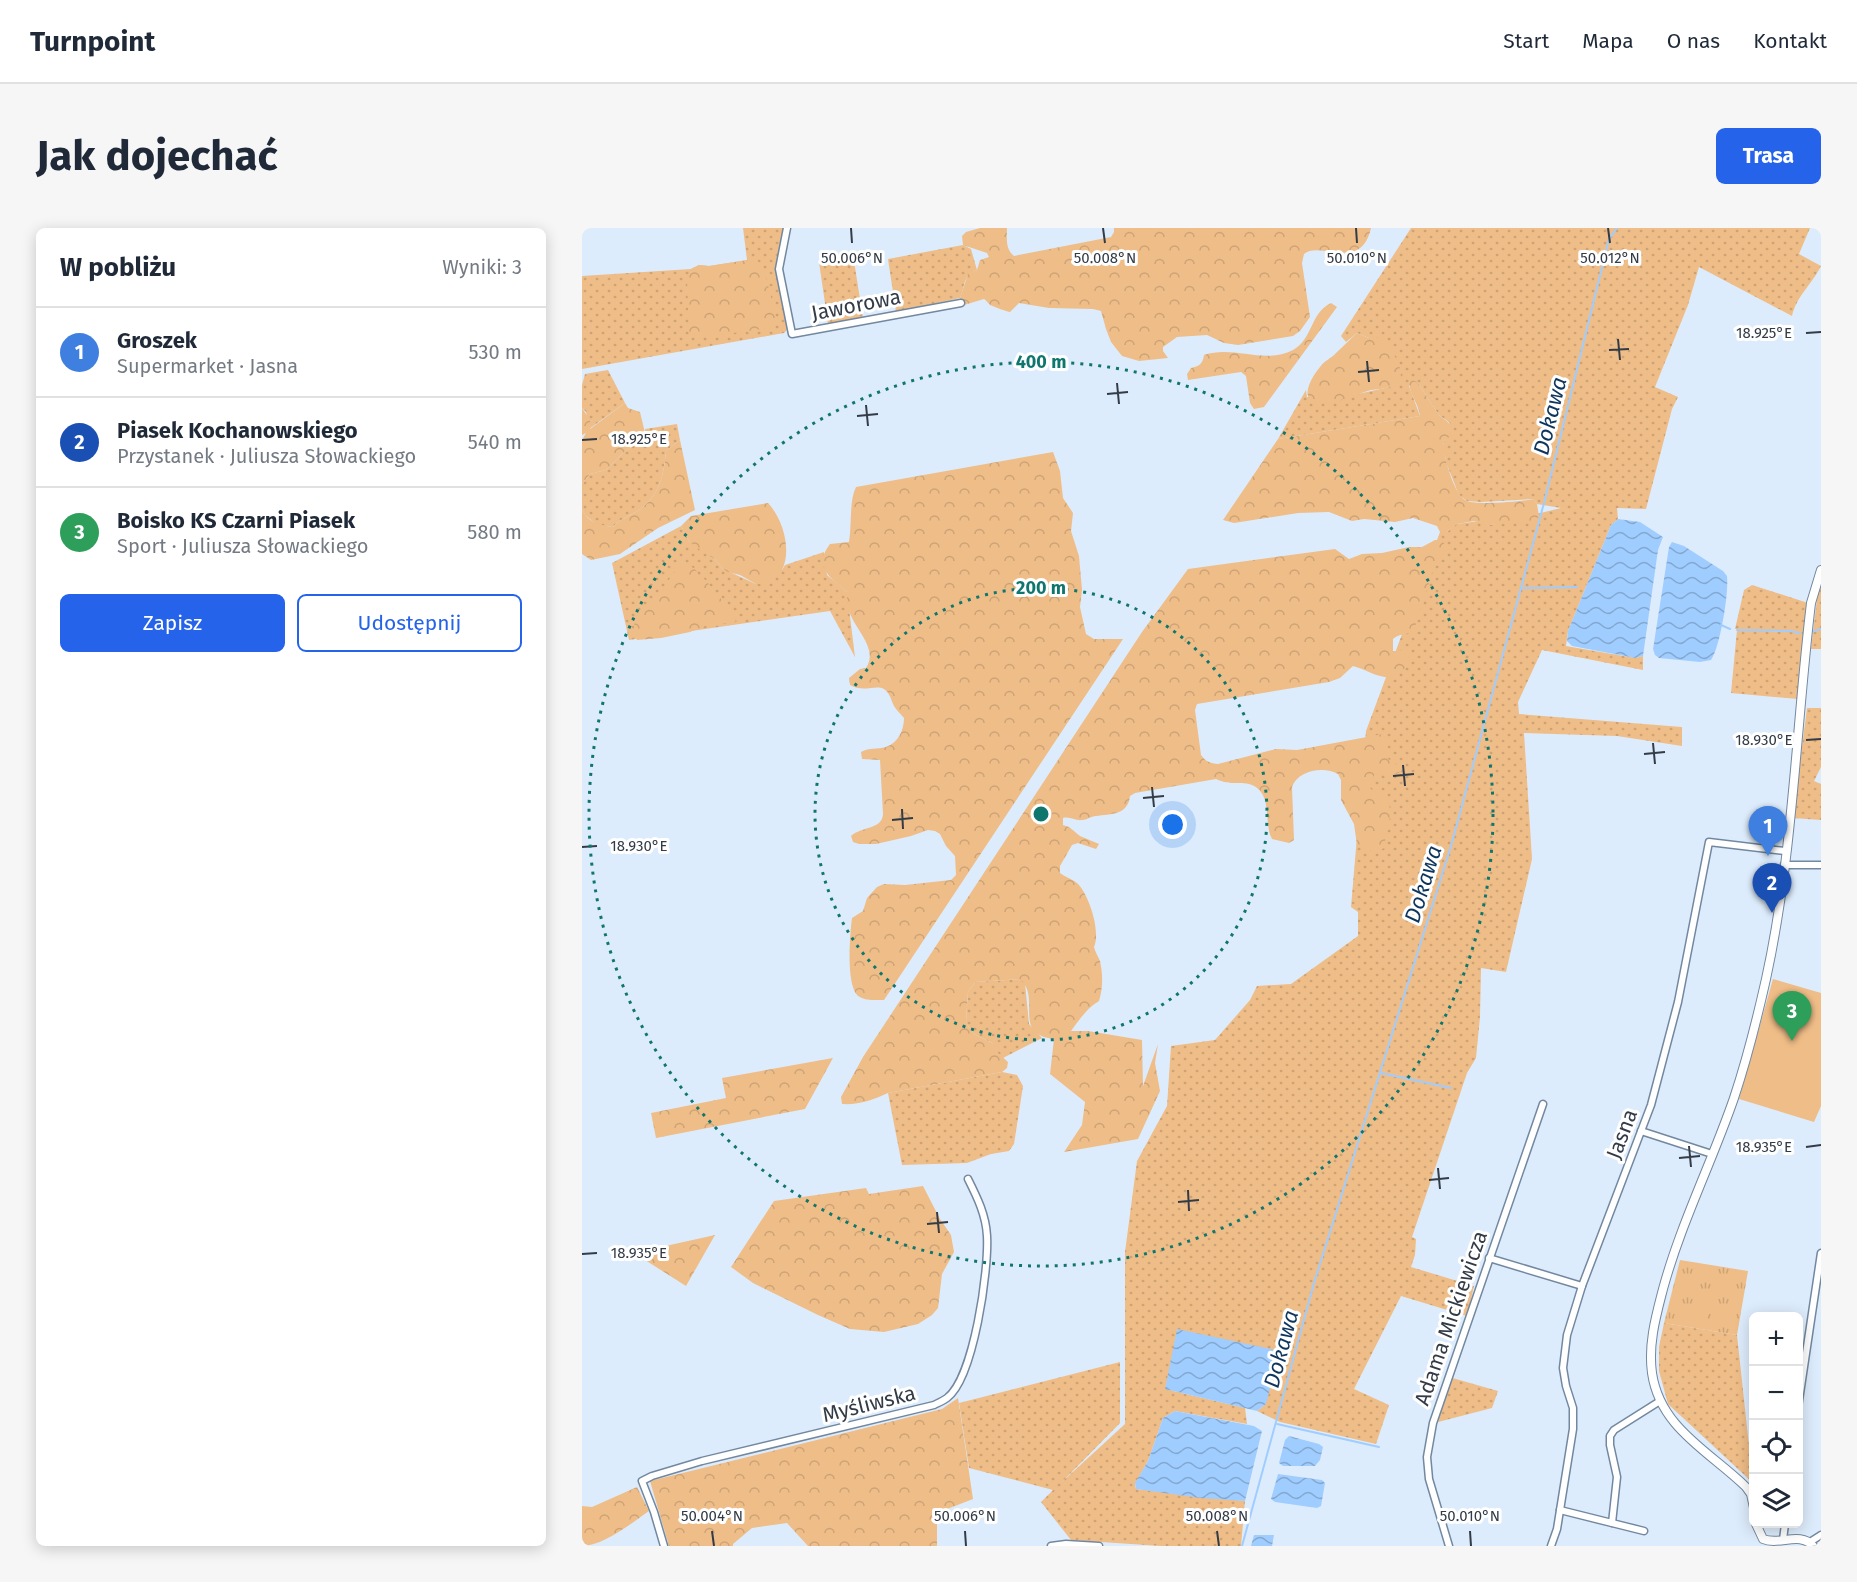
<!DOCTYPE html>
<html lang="pl">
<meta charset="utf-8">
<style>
:root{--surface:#fff;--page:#f6f6f7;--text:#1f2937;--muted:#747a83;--line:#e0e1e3;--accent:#2563eb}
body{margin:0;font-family:"Fira Sans",sans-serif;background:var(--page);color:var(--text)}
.controls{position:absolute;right:18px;bottom:18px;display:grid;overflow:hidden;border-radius:9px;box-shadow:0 3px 15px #0003}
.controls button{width:54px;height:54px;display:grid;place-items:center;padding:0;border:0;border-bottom:2px solid var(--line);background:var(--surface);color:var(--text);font:30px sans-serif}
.you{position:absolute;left:591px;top:597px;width:21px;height:21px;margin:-15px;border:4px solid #fff;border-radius:50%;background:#1a73e8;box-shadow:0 0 0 9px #1a73e833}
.badge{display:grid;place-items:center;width:39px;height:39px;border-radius:50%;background:var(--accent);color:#fff;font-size:20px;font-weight:700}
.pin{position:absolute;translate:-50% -50px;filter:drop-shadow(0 2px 3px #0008)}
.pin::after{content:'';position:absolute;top:32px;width:21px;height:18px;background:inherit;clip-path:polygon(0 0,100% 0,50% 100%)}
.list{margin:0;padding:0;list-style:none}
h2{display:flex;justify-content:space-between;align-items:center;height:78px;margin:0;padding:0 24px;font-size:26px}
h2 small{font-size:20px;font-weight:400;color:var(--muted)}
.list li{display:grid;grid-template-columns:39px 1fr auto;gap:18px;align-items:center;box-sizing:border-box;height:90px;padding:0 24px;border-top:2px solid var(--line)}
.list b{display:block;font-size:22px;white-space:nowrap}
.list p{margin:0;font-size:20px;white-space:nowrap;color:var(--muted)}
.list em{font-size:20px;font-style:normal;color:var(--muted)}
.actions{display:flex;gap:12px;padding:18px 24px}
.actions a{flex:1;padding:14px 0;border:2px solid var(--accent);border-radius:9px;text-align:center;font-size:21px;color:var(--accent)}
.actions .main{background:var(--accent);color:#fff}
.icon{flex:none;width:33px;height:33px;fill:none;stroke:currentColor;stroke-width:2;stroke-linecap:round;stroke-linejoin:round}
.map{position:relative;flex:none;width:1239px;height:1318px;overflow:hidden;border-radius:9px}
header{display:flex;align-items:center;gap:36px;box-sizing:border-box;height:84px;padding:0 30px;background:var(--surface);border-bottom:2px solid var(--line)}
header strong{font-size:28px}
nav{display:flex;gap:33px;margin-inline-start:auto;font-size:21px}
.intro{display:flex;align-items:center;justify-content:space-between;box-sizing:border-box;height:144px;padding:0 36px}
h1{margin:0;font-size:42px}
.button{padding:15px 27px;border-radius:9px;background:var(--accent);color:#fff;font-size:21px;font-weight:700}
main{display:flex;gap:36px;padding:0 36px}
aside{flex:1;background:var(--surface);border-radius:9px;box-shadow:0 3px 15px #0003}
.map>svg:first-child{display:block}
.grass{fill:url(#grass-dots)}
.forest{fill:url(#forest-crowns)}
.park{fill:url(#park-tufts)}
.garden{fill:#efbd87}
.water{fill:url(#water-waves)}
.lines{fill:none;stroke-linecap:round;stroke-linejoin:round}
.stream{stroke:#a0cdff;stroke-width:2}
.minor-casing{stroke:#7288a0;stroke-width:9}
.tertiary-casing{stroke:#7288a0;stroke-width:10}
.minor{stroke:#fff;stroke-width:6}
.tertiary{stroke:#fff;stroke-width:8}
.ticks{fill:none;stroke:#323b46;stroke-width:2}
.ring{fill:none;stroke:#0f766e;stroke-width:3;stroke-dasharray:3 6}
.labels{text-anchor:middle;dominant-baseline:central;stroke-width:6;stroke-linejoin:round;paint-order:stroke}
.street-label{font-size:21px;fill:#323b46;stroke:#fff}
.water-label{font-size:22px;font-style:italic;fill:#0e365d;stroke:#fff}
.ticks-label{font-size:15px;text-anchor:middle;fill:#323b46;stroke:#fff;stroke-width:6;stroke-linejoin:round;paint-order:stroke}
.centre{fill:#0f766e;stroke:#fff;stroke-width:3}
.ring-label{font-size:18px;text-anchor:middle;font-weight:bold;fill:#0f766e;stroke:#fff;stroke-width:6;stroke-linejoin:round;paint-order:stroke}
</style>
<header>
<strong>Turnpoint</strong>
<nav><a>Start</a><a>Mapa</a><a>O nas</a><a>Kontakt</a></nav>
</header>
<div class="intro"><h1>Jak dojechać</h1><a class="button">Trasa</a></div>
<main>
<aside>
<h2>W pobliżu<small>Wyniki: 3</small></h2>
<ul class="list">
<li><span class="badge" style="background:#3f7fe0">1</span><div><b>Groszek</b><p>Supermarket · Jasna</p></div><em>530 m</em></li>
<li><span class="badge" style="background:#1a4fb4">2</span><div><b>Piasek Kochanowskiego</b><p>Przystanek · Juliusza Słowackiego</p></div><em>540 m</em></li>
<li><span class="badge" style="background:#2e9e5b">3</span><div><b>Boisko KS Czarni Piasek</b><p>Sport · Juliusza Słowackiego</p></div><em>580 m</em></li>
</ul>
<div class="actions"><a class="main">Zapisz</a><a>Udostępnij</a></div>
</aside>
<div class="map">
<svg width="1239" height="1318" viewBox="0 0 1239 1318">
<defs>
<pattern id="grass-dots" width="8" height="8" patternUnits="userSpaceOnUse" patternTransform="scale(1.5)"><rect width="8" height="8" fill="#efbd87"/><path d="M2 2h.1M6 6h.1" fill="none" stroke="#cda376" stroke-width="1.8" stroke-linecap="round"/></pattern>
<pattern id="forest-crowns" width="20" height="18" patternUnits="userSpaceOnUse" patternTransform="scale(1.5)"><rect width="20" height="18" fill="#efbd87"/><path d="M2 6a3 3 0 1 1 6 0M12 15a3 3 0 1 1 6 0" fill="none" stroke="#cda376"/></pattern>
<pattern id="park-tufts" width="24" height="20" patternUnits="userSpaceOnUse" patternTransform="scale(1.5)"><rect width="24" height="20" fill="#efbd87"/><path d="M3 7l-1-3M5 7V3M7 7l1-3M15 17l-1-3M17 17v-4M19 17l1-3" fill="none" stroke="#cda376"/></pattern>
<pattern id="water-waves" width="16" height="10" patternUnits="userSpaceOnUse" patternTransform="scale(1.5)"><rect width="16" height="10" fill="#a0cdff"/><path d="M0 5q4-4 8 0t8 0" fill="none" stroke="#83a8d0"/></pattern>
</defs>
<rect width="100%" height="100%" fill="#ddecfc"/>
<g class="grass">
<path d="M 161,0 L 202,0 L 195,40 L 206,101 L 202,105 L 0,141 L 0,48 L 109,41 L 117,37 L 127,38 L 165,32 Z"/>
<path d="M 829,0 L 1228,0 L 1217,26 L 1239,38 C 1230,56 1214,69 1210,88 L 1117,39 L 1106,77 L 1073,159 L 1096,169 L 1090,181 L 1064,281 L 1035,280 L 1036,291 L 1029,297 L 986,403 L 984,418 L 1053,430 L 1061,428 L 1061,442 L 960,422 L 936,474 L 937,486 L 1100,499 L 1100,518 L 1035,508 L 942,505 L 950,631 L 924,744 L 899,740 L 898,789 L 894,830 L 885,845 L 830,1009 L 834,1011 L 833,1027 L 829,1039 L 892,1058 L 885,1088 L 819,1068 L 772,1161 L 807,1177 L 794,1216 L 698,1194 L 675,1183 L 684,1176 L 583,1161 L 663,1180 L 665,1196 L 593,1183 L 581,1190 L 566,1233 L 553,1256 L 554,1261 L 663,1273 L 659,1318 L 579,1318 L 489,1312 L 459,1274 L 471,1262 L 387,1240 L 377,1175 L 538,1134 L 538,1195 L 480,1254 L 543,1196 L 543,1024 L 555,933 L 585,878 L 589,818 L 633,812 L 668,772 L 675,758 L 709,756 L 776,708 L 776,684 L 769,679 L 784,503 L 858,304 L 865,304 L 874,296 L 898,293 L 910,297 L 979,280 L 955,276 L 951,271 L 899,274 L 885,273 L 877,267 L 865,237 L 861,219 L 862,213 L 866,209 L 868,195 L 857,187 L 835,154 L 827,158 L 838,188 L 696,211 L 724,162 L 725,169 L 771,167 L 808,159 L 787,110 L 775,105 L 764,114 L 759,108 Z"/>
<path d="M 381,17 L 389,21 L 395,42 C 380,49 384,56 378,70 L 314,84 L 306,31 Z"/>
<path d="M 272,33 L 281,90 L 246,96 L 237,34 Z"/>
<path d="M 26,142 L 43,175 L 7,201 L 4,184 L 0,180 L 0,157 L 3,146 Z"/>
<path d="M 95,196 L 98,212 L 84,223 C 82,247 77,270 54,284 C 46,289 38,291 31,299 L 15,297 L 3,287 L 0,281 L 0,256 L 8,246 L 24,242 L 42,224 L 64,209 L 63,201 Z"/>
<path d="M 99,298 L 107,313 L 133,331 L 141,341 L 174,356 L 200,342 L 203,337 L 242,324 L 245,347 L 265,364 L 273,429 L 248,383 L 47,412 L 30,335 Z"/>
<path d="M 1239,354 L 1239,421 L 1229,421 L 1235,371 Z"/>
<path d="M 1170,357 L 1226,375 L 1216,471 L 1149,465 L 1155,402 L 1215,404 L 1153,401 L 1162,362 Z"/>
<path d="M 1225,480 L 1239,480 L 1239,539 L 1232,553 L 1239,556 L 1239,592 L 1211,590 Z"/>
<path d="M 439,751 L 443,755 L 447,796 L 460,810 L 421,830 L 415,825 L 410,815 L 392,806 L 384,795 L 386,764 L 393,754 Z"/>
<path d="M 420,844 L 435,847 L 441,858 L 432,916 L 427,923 L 409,926 L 385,935 L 320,937 L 306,865 Z"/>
<path d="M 1082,1095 L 1155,1107 L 1171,1255 L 1086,1176 L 1077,1143 L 1077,1119 Z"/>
<path d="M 867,1149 L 916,1163 L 910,1180 L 856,1194 Z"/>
</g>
<g class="forest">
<path d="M 398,0 L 425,0 C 425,10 423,21 432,28 L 529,9 L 532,4 L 532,0 L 789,0 C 779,45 738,12 722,26 L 720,35 L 728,89 L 718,103 L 711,108 L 656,117 L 642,115 L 625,107 L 595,109 L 581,119 L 581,123 L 586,130 L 557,133 L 540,128 L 529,114 L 524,101 L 519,83 L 511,81 L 467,80 L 437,75 L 428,84 C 426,84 410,78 408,77 C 406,75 404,72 402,71 L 382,77 L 379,75 L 378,70 L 386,46 L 395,42 L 398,32 L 407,29 L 405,25 L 381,17 L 380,8 L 384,4 Z"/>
<path d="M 166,32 L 175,32 C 186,46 190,75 194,93 L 188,100 L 115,110 L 107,106 L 105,51 L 109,41 L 117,37 L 127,38 Z"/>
<path d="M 749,75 L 755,79 L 682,179 L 672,181 L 668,175 L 664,148 L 659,144 L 606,152 L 605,146 L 609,140 C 617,138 621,136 622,127 C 652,117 682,137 711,122 C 731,111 728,85 749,75 Z"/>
<path d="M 775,105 L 787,110 L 801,110 C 807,117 823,142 818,151 C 817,154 811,158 808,159 C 802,161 795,161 789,162 C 774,166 756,175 740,175 C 715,175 728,151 738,139 C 743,132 750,130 755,124 C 762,118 768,111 775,105 Z"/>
<path d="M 828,151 L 835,154 L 857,187 L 872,199 L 871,206 L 862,213 C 860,225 872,268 885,273 C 895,277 940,274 951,271 L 955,276 L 957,288 L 954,293 L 910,297 L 892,293 L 875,296 L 865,304 L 858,304 L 855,298 L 831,290 L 813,294 L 782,291 L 770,293 L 747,284 L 716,285 L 652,295 L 641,292 L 696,211 L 838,188 C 837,175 825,165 828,151 Z"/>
<path d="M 43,175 L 46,180 L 58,184 L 64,209 L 42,224 L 24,242 L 8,246 L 0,256 L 0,212 L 4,205 L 0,207 L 0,180 L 8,192 L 8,201 Z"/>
<path d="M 98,212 L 113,282 L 76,300 L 38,326 L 9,332 L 0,326 L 0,281 C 6,295 18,297 31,299 C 38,291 46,289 54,284 C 77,270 82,247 84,223 Z"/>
<path d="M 471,224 L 478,243 L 481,270 L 491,285 L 489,303 L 497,328 L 500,362 L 498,379 L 504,406 L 512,411 L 541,411 L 302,772 C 295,772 284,773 278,769 C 263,762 268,705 270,690 L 281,683 L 285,670 L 295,659 L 302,656 L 323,657 L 369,652 L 374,647 L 373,628 L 364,618 L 358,606 L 353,603 L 346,602 L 329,608 L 294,616 L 277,616 L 271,614 L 269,608 C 280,598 300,602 301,586 L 298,532 L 280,531 L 279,524 C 288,519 295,522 304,519 C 316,515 322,502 322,490 C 319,486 315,483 312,478 C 309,472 308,465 302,461 C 294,456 282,465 268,457 L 267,450 L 278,441 L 284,440 C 296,422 276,404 269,388 C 265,380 265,372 265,364 C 248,350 231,338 248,316 L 267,314 C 270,296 267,273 274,259 Z"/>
<path d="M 186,275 C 201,291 210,322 200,342 L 180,356 L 174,356 L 158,347 L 146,344 L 141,341 L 133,331 L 122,325 L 107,313 L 99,298 L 109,288 Z"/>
<path d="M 853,312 L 860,312 L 863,317 L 863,323 L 854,332 L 832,402 C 825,408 817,405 811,411 L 811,423 L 817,423 L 823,420 C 828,426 828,430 824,438 C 811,461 790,443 771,438 L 758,450 L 747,454 L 615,476 L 613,482 L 619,527 C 624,534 628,535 636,536 L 694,521 L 715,522 L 801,506 C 809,515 805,519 805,530 L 816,538 L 820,543 L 814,546 C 800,544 790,540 788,560 C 792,564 801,567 804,571 C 814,583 803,607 802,620 L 797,623 L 780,621 L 775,617 L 772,596 L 759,572 L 759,552 L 756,546 C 742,538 716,542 710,559 L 712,612 L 707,615 L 690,611 C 681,594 692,563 667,556 C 655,553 649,558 634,551 L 553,565 L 548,568 C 546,587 529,586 514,588 C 509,588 505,592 500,592 C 493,593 488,588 481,590 L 481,597 L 487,599 L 498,608 L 517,616 L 514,621 L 496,615 L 490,617 L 478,638 L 478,645 C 483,649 490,651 495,655 C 507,666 519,704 512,719 C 513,724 516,728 518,733 C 521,747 521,760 517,773 C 505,780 497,792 489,803 L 506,803 L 560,812 L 561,858 L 576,816 L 573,835 L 578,863 L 556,911 L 482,924 L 500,897 L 503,874 L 468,846 L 472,811 C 429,806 460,770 438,751 L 393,754 L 386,764 L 384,795 L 392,806 L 410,815 L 414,820 L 416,825 L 426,834 L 425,840 L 420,844 L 306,865 C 291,872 277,877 260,876 L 259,869 L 281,829 L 560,404 L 606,341 L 753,321 L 767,331 L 780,326 L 800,325 L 827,319 L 840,319 Z"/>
<path d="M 102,334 C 114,337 148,381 154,393 L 149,396 L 131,395 L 108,404 L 79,410 L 55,412 L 52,406 L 52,397 L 56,387 L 72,372 L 97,338 Z"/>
<path d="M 251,830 L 223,881 L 74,910 L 69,885 L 144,870 L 140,850 Z"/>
<path d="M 341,958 L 358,991 L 369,1007 L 372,1024 L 360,1046 L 356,1080 L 350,1087 L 336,1096 L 302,1104 L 268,1101 L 236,1087 L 171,1055 L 149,1039 L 192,973 L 284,960 L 287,966 Z"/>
<path d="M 133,1007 L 104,1058 L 52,1025 Z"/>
<path d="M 376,1170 L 391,1271 L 355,1285 L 355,1318 L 226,1318 L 205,1295 L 170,1300 L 151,1316 L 151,1318 L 87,1318 L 68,1253 L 360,1181 Z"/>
<path d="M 55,1259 L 67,1283 C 50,1295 21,1318 0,1318 L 0,1278 L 10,1279 Z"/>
</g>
<path class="park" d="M 1098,1032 L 1166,1043 L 1155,1107 L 1082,1095 Z"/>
<g class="garden">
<path d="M 1191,751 L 1239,765 L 1239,878 L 1232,894 L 1157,871 Z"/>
<path d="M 1113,1062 L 1127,1064 L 1125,1093 L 1110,1092 Z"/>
</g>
<g class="water">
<path d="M 1036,291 L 1058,294 L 1081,309 L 1076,322 L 1061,428 L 1053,430 L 990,418 L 985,413 L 986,403 L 1029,297 Z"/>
<path d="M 1090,314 L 1102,318 L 1141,343 L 1145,348 C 1147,365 1138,419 1129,432 L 1118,434 L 1077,430 L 1073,427 L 1071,421 L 1087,319 Z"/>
<path d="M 595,1101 L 698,1123 L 684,1176 L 675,1183 L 583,1161 Z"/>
<path d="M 593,1183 L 672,1198 L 680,1203 L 663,1273 L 618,1270 L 554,1261 L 553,1255 L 566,1233 L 581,1190 Z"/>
<path d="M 707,1208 L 737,1216 L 741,1219 L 738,1232 L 733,1238 L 701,1238 L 697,1235 L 703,1212 Z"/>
<path d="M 696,1246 L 740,1252 L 743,1255 L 739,1278 L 735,1280 L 693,1274 L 689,1271 Z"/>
<path d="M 672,1307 L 692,1307 L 690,1318 L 669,1318 Z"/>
</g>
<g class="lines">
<g class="stream">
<path d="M 941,360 L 995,359"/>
<path d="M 1139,397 L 1148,401"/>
<path d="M 1155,402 L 1208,403 L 1218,405"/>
<path d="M 1229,404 L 1239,401"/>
<path d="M 799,845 L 869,860"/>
<path d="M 695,1196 L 797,1219"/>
<path d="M 660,1318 L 732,1055 L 869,618 L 962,275 L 1027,11 L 1035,0"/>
</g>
<defs>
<g id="minor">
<path d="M 205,0 L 197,41 L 210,106 L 379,75"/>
<path d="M 1202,637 L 1239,637"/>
<path d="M 1059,903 L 1130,926"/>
<path d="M 907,1030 L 1000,1058"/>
<path d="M 1216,1179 L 1239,1025"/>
<path d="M 978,1282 L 1030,1295 L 1035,1249 L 1028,1217 L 1028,1208 L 1032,1202 L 1078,1173"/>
<path d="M 1030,1295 L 1062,1303"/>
<path d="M 1201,1312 L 1203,1296"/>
<path d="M 1228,1314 L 1239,1307"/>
<path d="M 82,1318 L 72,1284 L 60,1253 L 70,1248 L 120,1233 L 352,1177 C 356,1175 361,1173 365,1170 C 392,1150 407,1041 405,1008 C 404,987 395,969 386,951"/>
<path d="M 469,1318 L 484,1316 L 517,1318"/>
<path d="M 867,1318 L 847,1251 L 845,1229 L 851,1195 L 961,876"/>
<path d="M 969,1318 L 975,1301 L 991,1201 L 991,1180 L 984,1158 L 981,1140 L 985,1107 L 1000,1058 L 1069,877 L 1096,774 L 1127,614 L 1203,623"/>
</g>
<g id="tertiary">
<path d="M 1172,1280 L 1169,1266 L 1164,1259 C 1127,1223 1078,1200 1070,1145 C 1066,1116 1074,1088 1081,1061 C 1099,995 1130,934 1152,870 C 1165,831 1175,791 1184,751 C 1211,628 1214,500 1229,375 L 1239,342"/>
<path d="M 1174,1296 L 1181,1311 C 1197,1318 1218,1303 1231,1318"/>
</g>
</defs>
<use href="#minor" class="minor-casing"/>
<use href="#tertiary" class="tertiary-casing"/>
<use href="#minor" class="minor"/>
<use href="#tertiary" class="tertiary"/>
</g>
<path class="ticks" d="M 269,0 L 270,15M 521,0 L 523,15M 774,0 L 775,15M 1026,0 L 1028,15M 1224,105 L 1239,104M 1036,111 L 1038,132M 1027,122 L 1047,121M 785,133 L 787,154M 776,144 L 797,142M 535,155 L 537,176M 525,166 L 546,164M 284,177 L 286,198M 275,188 L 296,186M 0,212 L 15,211M 1224,512 L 1239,511M 1071,515 L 1073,536M 1062,526 L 1083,524M 821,537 L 823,558M 811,548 L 832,546M 570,559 L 572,579M 561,570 L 582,568M 320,581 L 321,601M 310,592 L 331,590M 0,619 L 15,618M 1107,918 L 1109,939M 1224,919 L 1239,917M 1097,930 L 1118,928M 856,940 L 858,961M 847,952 L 867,950M 606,962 L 607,983M 596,974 L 617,972M 355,984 L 357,1005M 345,996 L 366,994M 0,1026 L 15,1025M 130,1303 L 132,1318M 383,1303 L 384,1318M 635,1303 L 637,1318M 888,1303 L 889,1318"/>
<g class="ring">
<circle cx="459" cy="586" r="226"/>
<circle cx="459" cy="586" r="452"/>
</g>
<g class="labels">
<g class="street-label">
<text transform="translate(274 77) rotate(-11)">Jaworowa</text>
<text transform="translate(1040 906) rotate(-69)">Jasna</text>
<text transform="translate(869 1090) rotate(-71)">Adama Mickiewicza</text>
<text transform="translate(287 1176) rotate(-14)">Myśliwska</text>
</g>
<g class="water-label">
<text transform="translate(968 188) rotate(-76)">Dokawa</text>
<text transform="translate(841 656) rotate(-73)">Dokawa</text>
<text transform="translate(699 1121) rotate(-75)">Dokawa</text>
</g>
</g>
<g class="ticks-label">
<text x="270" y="35">50.006°N</text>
<text x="523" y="35">50.008°N</text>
<text x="775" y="35">50.010°N</text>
<text x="1028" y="35">50.012°N</text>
<text x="1182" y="110">18.925°E</text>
<text x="57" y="216">18.925°E</text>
<text x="1182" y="517">18.930°E</text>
<text x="57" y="623">18.930°E</text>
<text x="1182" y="924">18.935°E</text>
<text x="57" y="1030">18.935°E</text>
<text x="130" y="1293">50.004°N</text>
<text x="383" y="1293">50.006°N</text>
<text x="635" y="1293">50.008°N</text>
<text x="888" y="1293">50.010°N</text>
</g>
<circle cx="459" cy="586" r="9" class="centre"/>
<g class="ring-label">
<text x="459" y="140">400 m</text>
<text x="459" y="366">200 m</text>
</g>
</svg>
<div class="controls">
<button>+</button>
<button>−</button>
<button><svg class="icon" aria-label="locate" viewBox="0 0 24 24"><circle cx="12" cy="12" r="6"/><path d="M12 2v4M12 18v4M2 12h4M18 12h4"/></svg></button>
<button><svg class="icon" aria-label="layers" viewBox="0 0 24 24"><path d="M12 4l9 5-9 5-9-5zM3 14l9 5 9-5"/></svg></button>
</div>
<div class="you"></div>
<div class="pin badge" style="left:1186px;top:628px;background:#3f7fe0">1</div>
<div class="pin badge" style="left:1190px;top:685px;background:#1a4fb4">2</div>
<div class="pin badge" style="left:1210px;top:813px;background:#2e9e5b">3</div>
</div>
</main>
